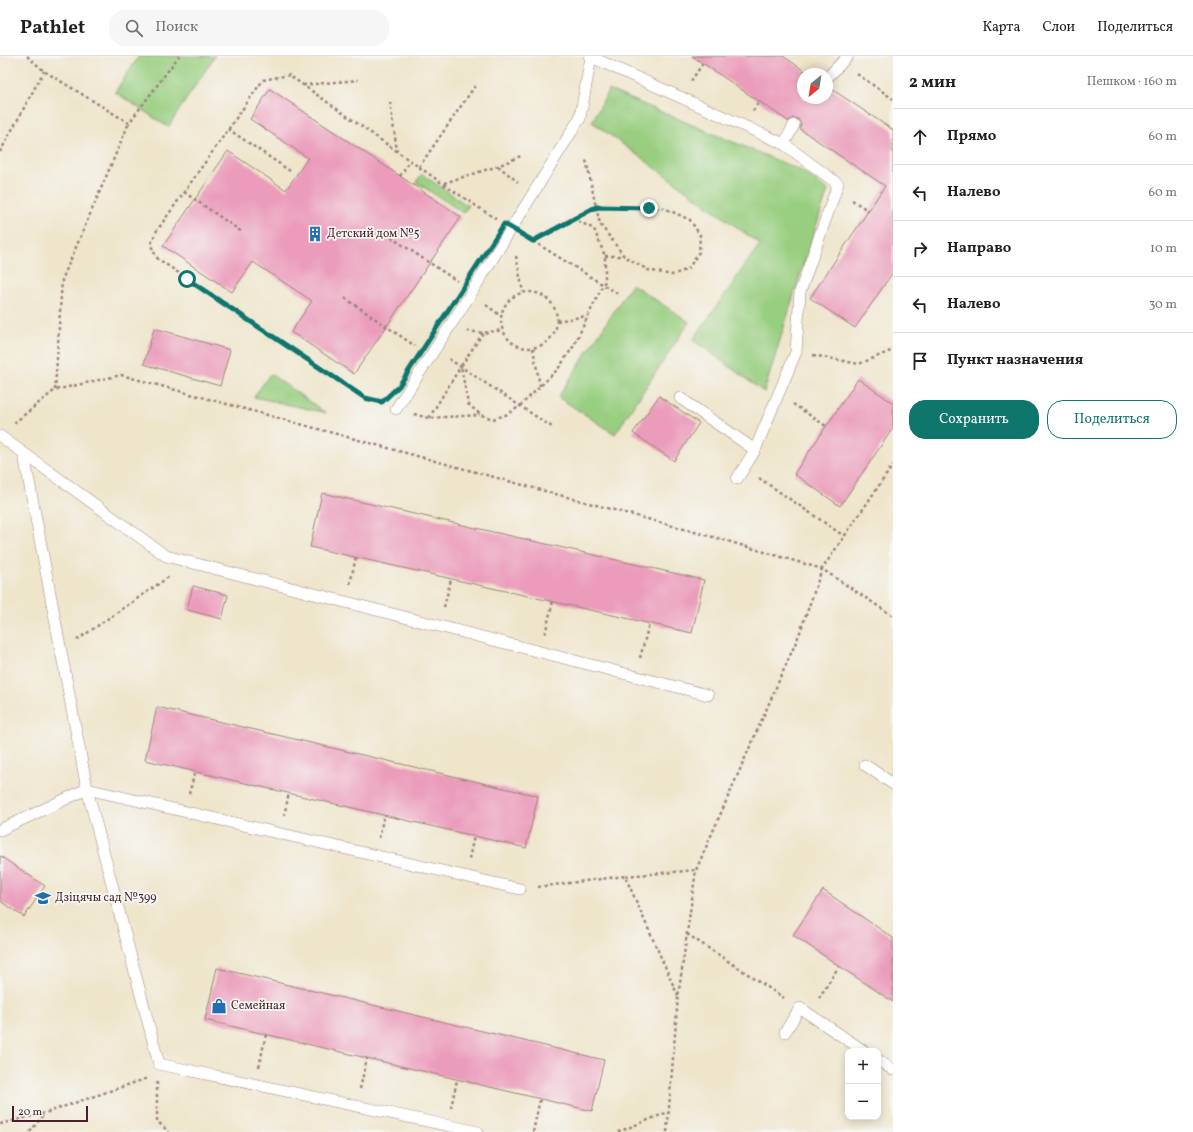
<!DOCTYPE html>
<html lang="ru">
<meta charset="utf-8">
<style>
:root{--surface:#fff;--page:#f6f6f6;--text:#202124;--muted:#757577;--line:#e0e0e0;--accent:#0f766e}
body{margin:0;font-family:Vollkorn,serif;background:var(--page);color:var(--text)}
.controls{position:absolute;right:12px;bottom:12px;display:grid;overflow:hidden;border-radius:8px;box-shadow:0 2px 10px #0003}
.controls button{width:36px;height:36px;display:grid;place-items:center;padding:0;border:0;border-bottom:1px solid var(--line);background:var(--surface);color:var(--text);font:20px sans-serif}
.compass{position:absolute;left:797px;top:12px;width:36px;height:36px;border-radius:50%;background:var(--surface);box-shadow:0 2px 10px #0003;rotate:210deg}
.scale{position:absolute;left:12px;bottom:10px;width:76px;box-sizing:border-box;padding-left:4px;border:2px solid #4a1f2b;border-top:0;font-size:11px;line-height:14px;white-space:nowrap;color:#4a1f2b;-webkit-text-stroke:3px #f6f6f2;paint-order:stroke}
.stop{position:absolute;width:12px;height:12px;margin:-9px;border:3px solid #0f766e;border-radius:50%;background:#fff}
.stop.end{background:#0f766e;border-color:#fff;box-shadow:0 1px 4px #0008}
.list{margin:0;padding:0;list-style:none}
h2{display:flex;justify-content:space-between;align-items:center;height:52px;margin:0;padding:0 16px;font-size:17px}
h2 small{font-size:13px;font-weight:400;color:var(--muted)}
.list li{display:grid;grid-template-columns:26px 1fr auto;gap:12px;align-items:center;box-sizing:border-box;height:56px;padding:0 16px;border-top:1px solid var(--line)}
.list b{display:block;font-size:15px;white-space:nowrap}
.list em{font-size:13px;font-style:normal;color:var(--muted)}
.actions{display:flex;gap:8px;padding:12px 16px}
.actions a{flex:1;padding:9px 0;border:1px solid var(--accent);border-radius:16px;text-align:center;font-size:14px;color:var(--accent)}
.actions .main{background:var(--accent);color:#fff}
.icon{flex:none;width:22px;height:22px;fill:none;stroke:currentColor;stroke-width:2;stroke-linecap:round;stroke-linejoin:round}
.map{position:relative;flex:none;width:893px;height:1076px;overflow:hidden}
header{display:flex;align-items:center;gap:24px;box-sizing:border-box;height:56px;padding:0 20px;background:var(--surface);border-bottom:1px solid var(--line)}
header strong{font-size:19px}
nav{display:flex;gap:22px;margin-inline-start:auto;font-size:14px}
.search{width:280px;height:36px;background:var(--page);display:flex;align-items:center;gap:10px;box-sizing:border-box;padding:0 14px;border-radius:16px;color:var(--muted);font-size:15px}
main{display:flex}
aside{flex:1;background:var(--surface)}
.map>svg:first-child{display:block}
.green{fill:#98ce7f;stroke:#717655}
.building{fill:#eb9cbb}
.lines{fill:none;stroke-linecap:round;stroke-linejoin:round}
.lane-casing{stroke:#9c827b;stroke-width:12}
.path{stroke:#9c827b;stroke-width:2.5;stroke-dasharray:3 3;stroke-linecap:butt}
.lane{stroke:#fff;stroke-width:11}
.route{stroke:#0f766e;stroke-width:5}
.labels{text-anchor:middle;dominant-baseline:central;stroke-width:3.5;stroke-linejoin:round;paint-order:stroke}
.poi-label{font-size:12px;fill:#4a1f2b;stroke:#f6f6f2;text-anchor:start}
</style>
<header>
<strong>Pathlet</strong>
<div class="search"><svg class="icon" aria-label="search" viewBox="0 0 24 24"><circle cx="10" cy="10" r="6"/><path d="M15 15l6 6"/></svg>Поиск</div>
<nav><a>Карта</a><a>Слои</a><a>Поделиться</a></nav>
</header>
<main>
<div class="map">
<svg width="893" height="1076" viewBox="0 0 893 1076">
<rect width="100%" height="100%" fill="#f6f6f2"/>
<filter id="ink" filterUnits="userSpaceOnUse"><feTurbulence type="fractalNoise" baseFrequency=".025" numOctaves="2"/><feDisplacementMap in="SourceGraphic" scale="8" xChannelSelector="R" yChannelSelector="G"/><feConvolveMatrix kernelMatrix="1 2 1 2 8 2 1 2 1" color-interpolation-filters="sRGB"/></filter>
<filter id="wash" filterUnits="userSpaceOnUse"><feTurbulence type="fractalNoise" baseFrequency=".012" numOctaves="4" result="noise"/><feDisplacementMap in="SourceGraphic" scale="16" xChannelSelector="R" yChannelSelector="G"/><feGaussianBlur stdDeviation="0.9" result="paint"/><feColorMatrix in="noise" values="0 0 0 0 0 0 0 0 0 0 0 0 0 0 0 0 0 1.4 0 .05"/><feComposite in="paint" operator="in"/></filter>
<g filter="url(#wash)">
<rect width="100%" height="100%" fill="#eee5cb"/>
<g class="green">
<path d="M 139,0 L 215,0 L 168,71 L 115,36 Z"/>
<path d="M 609,34 L 800,114 L 828,134 L 795,235 L 764,336 L 693,284 L 760,188 L 592,66 Z"/>
<path d="M 422,118 L 468,150 L 463,157 L 416,126 Z"/>
<path d="M 632,228 L 689,266 L 615,378 L 558,341 Z"/>
<path d="M 270,318 L 326,357 L 254,341 Z"/>
</g>
<g id="blocks">
<g class="building">
<path d="M 692,0 L 783,0 L 809,18 L 803,18 L 803,42 L 827,42 L 827,30 L 893,74 L 893,216 L 855,272 L 810,242 L 885,130 L 800,73 L 801,68 L 798,63 L 793,62 L 788,65 Z"/>
<path d="M 270,33 L 461,161 L 354,318 L 291,276 L 312,245 L 253,206 L 232,236 L 163,190 L 228,95 L 286,134 L 308,102 L 250,63 Z"/>
<path d="M 154,272 L 230,294 L 220,330 L 144,308 Z"/>
<path d="M 858,323 L 893,347 L 893,372 L 840,450 L 794,418 Z"/>
<path d="M 659,340 L 699,367 L 674,405 L 633,377 Z"/>
<path d="M 322,437 L 704,524 L 692,577 L 310,491 Z"/>
<path d="M 193,530 L 228,539 L 222,563 L 187,554 Z"/>
<path d="M 157,651 L 538,740 L 526,792 L 145,704 Z"/>
<path d="M 0,800 L 45,830 L 24,861 L 0,845 Z"/>
<path d="M 823,834 L 893,882 L 893,946 L 793,879 Z"/>
<path d="M 217,912 L 604,1004 L 592,1055 L 205,964 Z"/>
</g>
</g>
</g>
<g filter="url(#ink)">
<use href="#blocks" fill-opacity="0" stroke="#9c827b" stroke-width="1"/>
<g class="lines">
<defs>
<g id="lane">
<path d="M 589,0 L 784,88"/>
<path d="M 827,22 L 848,0"/>
<path d="M 680,342 L 755,394 L 796,296 L 800,236 L 838,128 L 784,88 L 794,69"/>
<path d="M 396,353 L 470,239 L 580,62 L 591,1"/>
<path d="M 0,380 L 166,500 L 708,639"/>
<path d="M 24,399 L 87,733 L 159,1008 L 478,1076"/>
<path d="M 737,423 L 755,394"/>
<path d="M 865,709 L 893,728"/>
<path d="M 0,774 L 87,733 L 520,833"/>
<path d="M 785,976 L 800,952 L 864,995"/>
<path d="M 878,1004 L 893,1014"/>
</g>
</defs>
<use href="#lane" class="lane-casing"/>
<g class="path">
<path d="M 27,0 L 44,15 L 129,67 L 179,0"/>
<path d="M 857,18 L 893,43"/>
<path d="M 691,25 L 703,7"/>
<path d="M 303,29 L 358,24"/>
<path d="M 390,46 L 397,95"/>
<path d="M 753,55 L 759,45"/>
<path d="M 228,73 L 290,115"/>
<path d="M 0,96 L 44,15"/>
<path d="M 498,110 L 518,126"/>
<path d="M 419,111 L 477,27"/>
<path d="M 400,120 L 410,105"/>
<path d="M 444,127 L 498,110 L 523,99"/>
<path d="M 184,136 L 242,176"/>
<path d="M 852,144 L 869,155"/>
<path d="M 574,162 L 596,151 L 664,152 L 690,164 L 700,179 L 699,196 L 688,213 L 672,219 L 648,214 L 624,200 L 600,168 L 596,151 L 586,104"/>
<path d="M 386,178 L 457,225"/>
<path d="M 528,182 L 618,238"/>
<path d="M 516,200 L 523,236"/>
<path d="M 605,200 L 624,200"/>
<circle cx="529" cy="264" r="28"/>
<path d="M 345,242 L 415,290"/>
<path d="M 486,249 L 501,260"/>
<path d="M 557,265 L 587,260"/>
<path d="M 467,275 L 483,277 L 503,274"/>
<path d="M 483,277 L 461,310 L 468,348 L 481,359 L 493,363 L 508,358 L 520,350 L 558,313 L 573,291 L 605,225 L 605,200 L 594,173 L 574,163 L 534,185"/>
<path d="M 533,292 L 540,330"/>
<path d="M 813,299 L 859,308 L 893,294"/>
<path d="M 449,303 L 552,371"/>
<path d="M 55,334 L 62,224 L 129,67"/>
<path d="M 380,346 L 365,342 L 158,203 C 150,191 150,188 156,176 L 263,24 L 289,19 L 443,128 L 496,163"/>
<path d="M 793,348 L 826,370"/>
<path d="M 414,358 L 428,362 L 480,359"/>
<path d="M 429,362 L 461,310"/>
<path d="M 14,367 L 55,334 L 121,319 L 724,484 L 822,513 L 893,409"/>
<path d="M 759,422 L 844,480"/>
<path d="M 350,528 L 356,501"/>
<path d="M 444,551 L 451,523"/>
<path d="M 545,578 L 553,545"/>
<path d="M 77,584 L 170,520"/>
<path d="M 640,602 L 649,568"/>
<path d="M 189,738 L 195,715"/>
<path d="M 284,760 L 289,737"/>
<path d="M 379,782 L 384,759"/>
<path d="M 469,803 L 474,780"/>
<path d="M 538,831 L 625,820"/>
<path d="M 687,878 L 784,942"/>
<path d="M 678,940 L 625,820 L 696,814"/>
<path d="M 819,942 L 839,910"/>
<path d="M 259,1011 L 266,978"/>
<path d="M 157,1026 L 157,1065 L 169,1076"/>
<path d="M 360,1033 L 367,1002"/>
<path d="M 451,1052 L 457,1024"/>
<path d="M 0,1068 L 45,1057 L 148,1022"/>
<path d="M 30,1076 L 44,1058"/>
<path d="M 533,1076 L 540,1043"/>
<path d="M 618,1076 L 668,1056"/>
<path d="M 667,1076 L 678,941 L 696,814 L 799,579 L 822,513 L 893,560"/>
</g>
<use href="#lane" class="lane"/>
</g>
</g>
<g class="lines" filter="url(#ink)">
<path class="route" d="M 187,223 L 365,342 L 382,346 L 399,330 L 504,168 L 533,185 L 596,151 L 649,152"/>
</g>
<defs>
<symbol id="building-bare" viewBox="-9 -9 18 18"><path d="M-4-6H4V6H1V3H-1V6H-4ZM-2.5-4.3h1.7v1.8h-1.7ZM.8-4.3h1.7v1.8H.8ZM-2.5-1h1.7V.8h-1.7ZM.8-1h1.7V.8H.8Z" fill="#1f6fb2" stroke="#f6f6f2" stroke-width="2.5" paint-order="stroke"/></symbol>
<symbol id="school-bare" viewBox="-9 -9 18 18"><path d="M0-5L7-2L0 1L-7-2ZM-4 1L0 2.5L4 1V4Q0 6-4 4Z" fill="#1f6fb2" stroke="#f6f6f2" stroke-width="2.5" paint-order="stroke"/></symbol>
<symbol id="shop-bare" viewBox="-9 -9 18 18"><path d="M-5-2.5h2.3a2.7 3.5 0 0 1 5.4 0H5L5.5 6h-11ZM-1.5-2.5h3a1.5 2.3 0 0 0-3 0Z" fill="#1f6fb2" stroke="#f6f6f2" stroke-width="2.5" paint-order="stroke"/></symbol>
</defs>
<g fill-rule="evenodd">
<use href="#building-bare" x="304" y="167" width="22" height="22"/>
<use href="#school-bare" x="32" y="831" width="22" height="22"/>
<use href="#shop-bare" x="208" y="939" width="22" height="22"/>
</g>
<g class="labels">
<g class="poi-label">
<text x="327" y="178">Детский дом №5</text>
<text x="55" y="842">Дзіцячы сад №399</text>
<text x="231" y="950">Семейная</text>
</g>
</g>
</svg>
<div class="controls">
<button>+</button>
<button>−</button>
</div>
<svg class="compass" viewBox="-18 -18 36 36"><path d="M0-13l5 13h-10z" fill="#e53935"/><path d="M0 13l5-13h-10z" fill="#757577"/></svg>
<div class="scale">20 m</div>
<div class="stop" style="left:187px;top:223px"></div>
<div class="stop end" style="left:649px;top:152px"></div>
</div>
<aside>
<h2>2 мин<small>Пешком · 160 m</small></h2>
<ul class="list">
<li><svg class="icon" aria-label="ahead" viewBox="0 0 24 24"><path d="M12 20V5M6 11l6-6 6 6"/></svg><div><b>Прямо</b></div><em>60 m</em></li>
<li><svg class="icon" aria-label="left" viewBox="0 0 24 24"><path d="M17 20v-9H6M10 6l-5 5 5 5"/></svg><div><b>Налево</b></div><em>60 m</em></li>
<li><svg class="icon" aria-label="right" viewBox="0 0 24 24"><path d="M7 20v-9h11M14 6l5 5-5 5"/></svg><div><b>Направо</b></div><em>10 m</em></li>
<li><svg class="icon" aria-label="left" viewBox="0 0 24 24"><path d="M17 20v-9H6M10 6l-5 5 5 5"/></svg><div><b>Налево</b></div><em>30 m</em></li>
<li><svg class="icon" aria-label="arrive" viewBox="0 0 24 24"><path d="M6 21V4h12l-3 4 3 4H6"/></svg><div><b>Пункт назначения</b></div></li>
</ul>
<div class="actions"><a class="main">Сохранить</a><a>Поделиться</a></div>
</aside>
</main>
